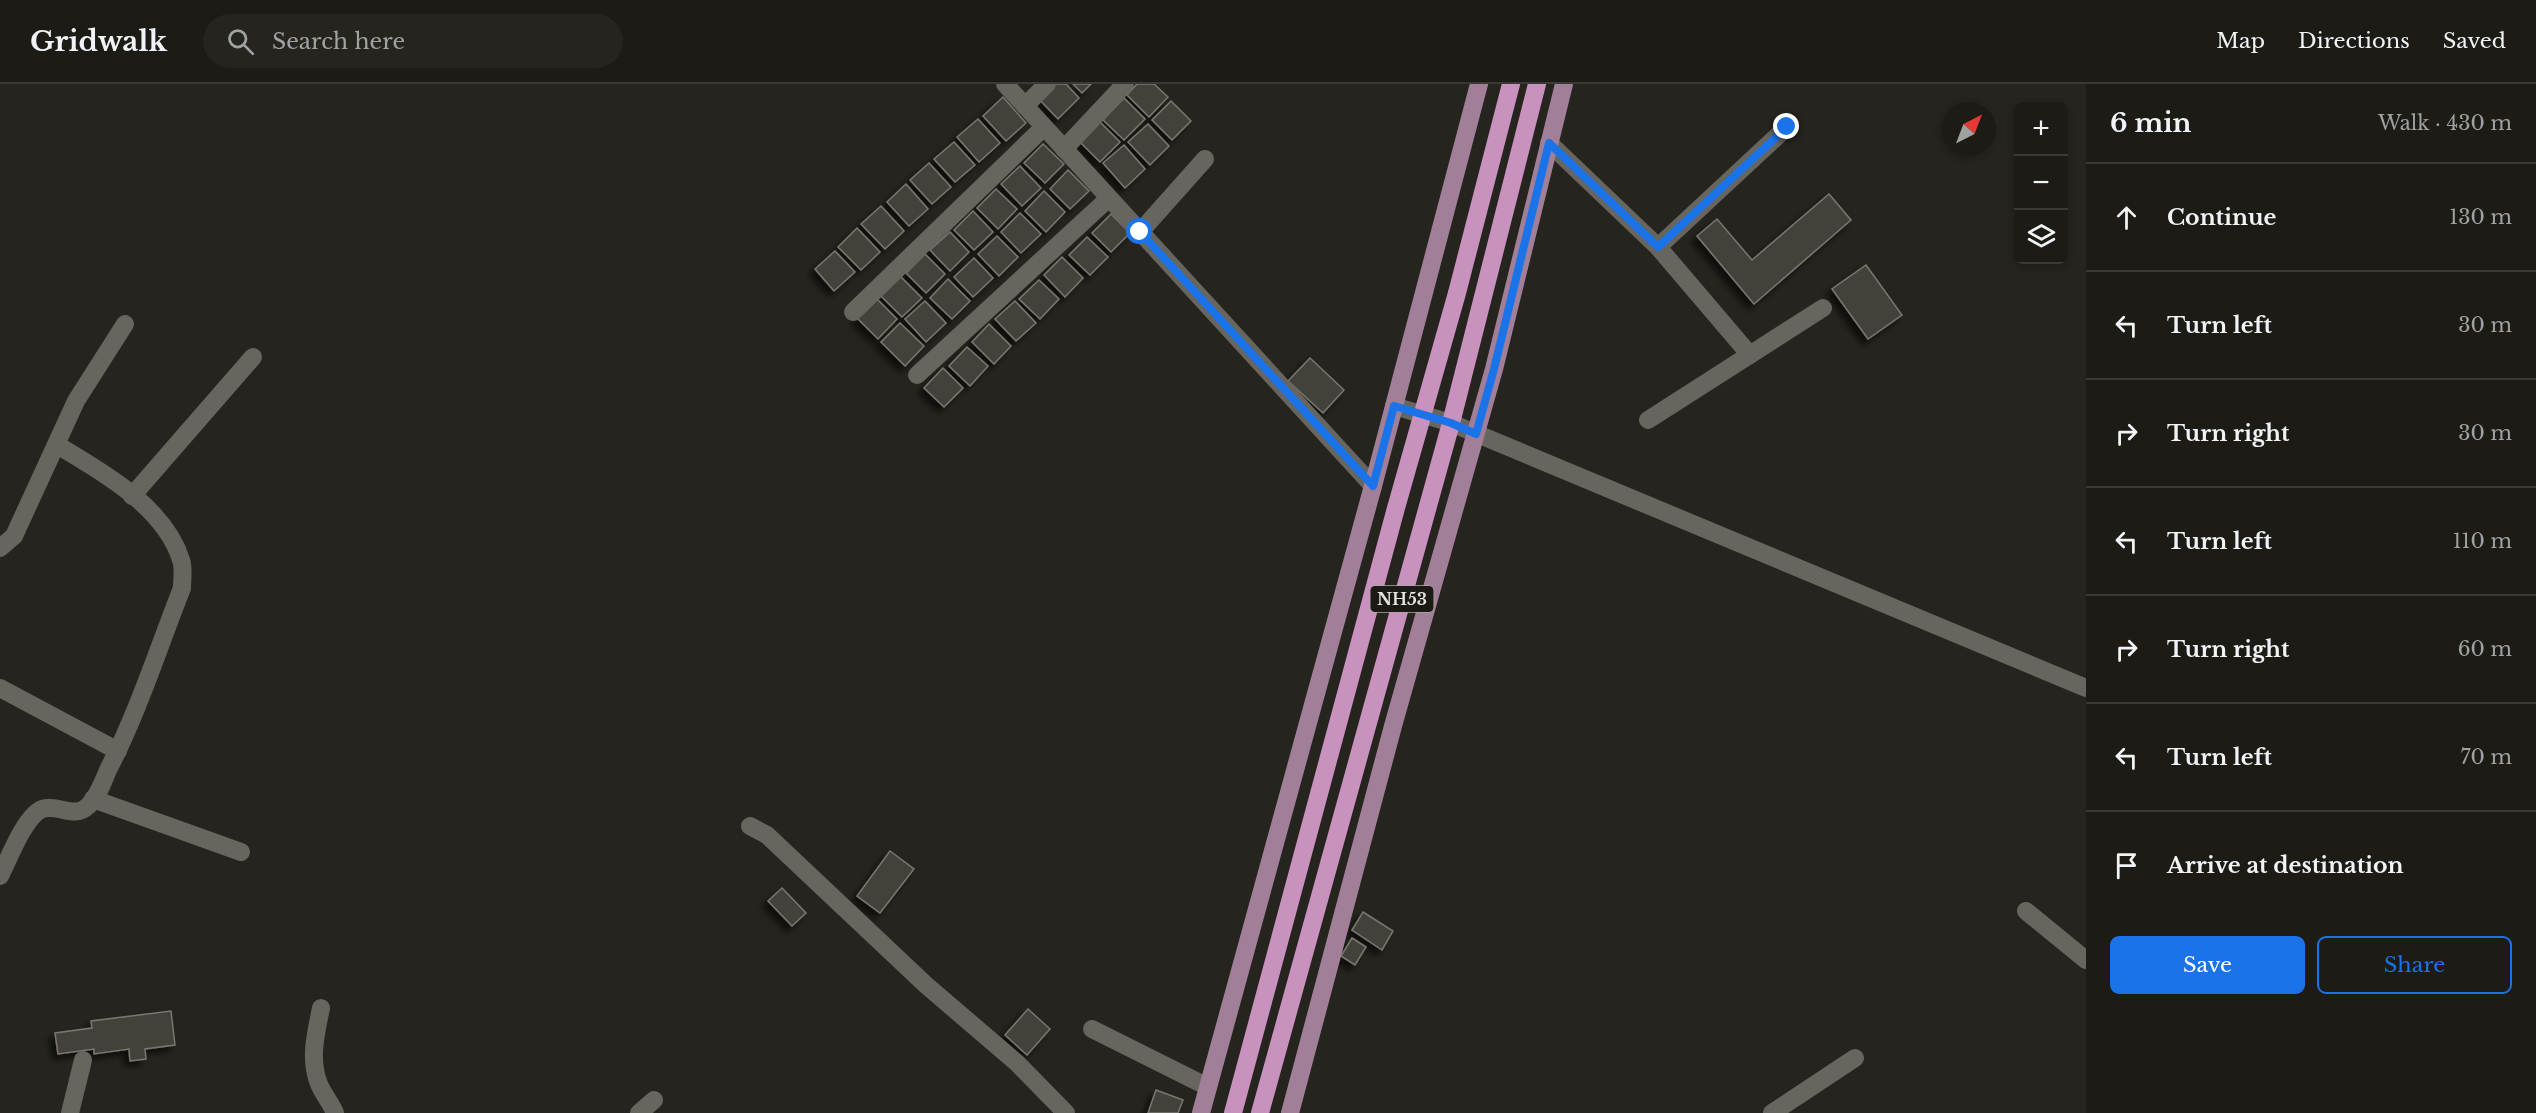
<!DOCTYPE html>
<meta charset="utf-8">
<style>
:root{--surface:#1c1b16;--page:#25241f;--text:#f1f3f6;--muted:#a0a1a1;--line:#3a3935;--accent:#1a73e8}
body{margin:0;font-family:"Libre Baskerville",serif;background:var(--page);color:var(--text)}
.controls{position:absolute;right:18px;top:18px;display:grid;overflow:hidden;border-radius:9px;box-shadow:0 3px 9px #0003}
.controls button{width:54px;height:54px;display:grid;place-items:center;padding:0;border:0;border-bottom:2px solid var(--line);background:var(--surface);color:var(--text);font:30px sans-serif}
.compass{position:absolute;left:1942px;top:18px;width:54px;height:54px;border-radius:50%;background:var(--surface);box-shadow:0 3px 9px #0003;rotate:42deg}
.stop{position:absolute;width:18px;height:18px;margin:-14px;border:4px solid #1a73e8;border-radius:50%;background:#fff}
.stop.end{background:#1a73e8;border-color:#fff;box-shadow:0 2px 6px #0008}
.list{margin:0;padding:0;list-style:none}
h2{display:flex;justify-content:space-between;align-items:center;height:78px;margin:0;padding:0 24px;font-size:26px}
h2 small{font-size:20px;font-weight:400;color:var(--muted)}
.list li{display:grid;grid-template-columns:39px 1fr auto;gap:18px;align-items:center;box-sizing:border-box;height:108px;padding:0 24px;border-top:2px solid var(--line)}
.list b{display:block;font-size:22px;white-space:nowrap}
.list em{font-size:20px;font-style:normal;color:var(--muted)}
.actions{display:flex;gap:12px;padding:18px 24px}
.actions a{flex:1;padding:14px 0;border:2px solid var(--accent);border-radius:9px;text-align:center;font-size:21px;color:var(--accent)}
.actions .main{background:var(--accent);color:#fff}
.icon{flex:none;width:33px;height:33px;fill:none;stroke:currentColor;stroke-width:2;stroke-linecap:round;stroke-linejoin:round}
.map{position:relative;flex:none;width:2086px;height:1029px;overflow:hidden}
header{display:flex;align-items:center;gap:36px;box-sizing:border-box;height:84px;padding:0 30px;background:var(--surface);border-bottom:2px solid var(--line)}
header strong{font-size:28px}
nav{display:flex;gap:33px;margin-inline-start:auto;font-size:21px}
.search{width:420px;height:54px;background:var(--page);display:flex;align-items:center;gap:15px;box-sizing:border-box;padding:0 21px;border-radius:33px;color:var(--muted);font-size:22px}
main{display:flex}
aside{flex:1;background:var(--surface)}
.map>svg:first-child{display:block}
.building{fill:#43423b;stroke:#797770;stroke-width:1.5;filter:url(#shadow)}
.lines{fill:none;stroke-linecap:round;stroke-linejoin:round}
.minor{stroke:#67655e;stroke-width:18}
.major{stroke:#a27f98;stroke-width:18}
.highway{stroke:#c991be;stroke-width:18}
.route{stroke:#1a73e8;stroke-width:8}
.labels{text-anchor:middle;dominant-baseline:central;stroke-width:4.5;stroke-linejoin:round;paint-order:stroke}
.shield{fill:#1c1a15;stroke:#aaa9a4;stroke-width:1.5}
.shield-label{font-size:16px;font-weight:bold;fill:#e7e6e2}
</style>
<header>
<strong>Gridwalk</strong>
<div class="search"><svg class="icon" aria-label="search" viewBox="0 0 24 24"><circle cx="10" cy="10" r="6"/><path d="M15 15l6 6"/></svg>Search here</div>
<nav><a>Map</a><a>Directions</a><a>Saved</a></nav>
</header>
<main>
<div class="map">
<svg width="2086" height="1029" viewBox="0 0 2086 1029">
<defs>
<filter id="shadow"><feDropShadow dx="-5.5" dy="5.5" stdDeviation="3" flood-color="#0009"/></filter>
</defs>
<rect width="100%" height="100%" fill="#25241e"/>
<g class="building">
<path d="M 1050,0 L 1066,0 L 1079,14 L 1058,35 L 1037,13 Z"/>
<path d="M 1073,0 L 1091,0 L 1082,9 Z"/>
<path d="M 1137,0 L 1154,0 L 1168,13 L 1149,33 L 1127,11 Z"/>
<path d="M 1003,13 L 1026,39 L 1006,57 L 983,32 Z"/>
<path d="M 1124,14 L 1145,35 L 1124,56 L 1103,36 Z"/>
<path d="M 1171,17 L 1191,37 L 1172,56 L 1152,36 Z"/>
<path d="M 978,35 L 1000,59 L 979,78 L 957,53 Z"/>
<path d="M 1099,37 L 1120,58 L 1100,78 L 1079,57 Z"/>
<path d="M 1148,40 L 1169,62 L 1150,81 L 1128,58 Z"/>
<path d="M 954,58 L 975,81 L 955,98 L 934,75 Z"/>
<path d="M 1043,60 L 1064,80 L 1045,99 L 1024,79 Z"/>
<path d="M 1124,61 L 1145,85 L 1125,104 L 1103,79 Z"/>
<path d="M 929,79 L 951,103 L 932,120 L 910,96 Z"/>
<path d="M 1020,82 L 1041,104 L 1022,122 L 1001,100 Z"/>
<path d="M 1068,86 L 1089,107 L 1070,125 L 1050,105 Z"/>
<path d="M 906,100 L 928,125 L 909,142 L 887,118 Z"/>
<path d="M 996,105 L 1017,125 L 998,145 L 977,124 Z"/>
<path d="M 1044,107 L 1065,128 L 1046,148 L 1025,127 Z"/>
<path d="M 1829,110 L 1851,136 L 1754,220 L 1697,152 L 1717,135 L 1752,176 Z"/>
<path d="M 881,122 L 904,147 L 885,165 L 861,140 Z"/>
<path d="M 973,127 L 993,148 L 974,166 L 954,146 Z"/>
<path d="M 1020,129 L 1041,150 L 1021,169 L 1001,148 Z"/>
<path d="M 1111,130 L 1130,149 L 1111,168 L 1092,149 Z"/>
<path d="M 857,144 L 880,168 L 861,186 L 838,163 Z"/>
<path d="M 950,148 L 969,168 L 950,187 L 930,166 Z"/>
<path d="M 997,152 L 1018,173 L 999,192 L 978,170 Z"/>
<path d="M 1087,153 L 1108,173 L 1090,191 L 1069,171 Z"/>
<path d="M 835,167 L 855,188 L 834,207 L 815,185 Z"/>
<path d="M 925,170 L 945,190 L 926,209 L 906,189 Z"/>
<path d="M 1062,173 L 1083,194 L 1065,213 L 1044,191 Z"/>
<path d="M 974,174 L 993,194 L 973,213 L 954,193 Z"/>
<path d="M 1866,181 L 1902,231 L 1868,255 L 1832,205 Z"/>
<path d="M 900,192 L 922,214 L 902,233 L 880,211 Z"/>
<path d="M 948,195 L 970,217 L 952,235 L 930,214 Z"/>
<path d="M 1039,196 L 1059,215 L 1040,235 L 1019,215 Z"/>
<path d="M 876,214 L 897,235 L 878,255 L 857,234 Z"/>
<path d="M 925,217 L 946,239 L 926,258 L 905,235 Z"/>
<path d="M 1015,217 L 1036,239 L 1016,257 L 995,235 Z"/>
<path d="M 900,239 L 924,262 L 905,282 L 881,258 Z"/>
<path d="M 989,240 L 1011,262 L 994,280 L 972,258 Z"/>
<path d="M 967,263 L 988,282 L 970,302 L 949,282 Z"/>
<path d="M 1310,274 L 1344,306 L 1323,329 L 1288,297 Z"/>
<path d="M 943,284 L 963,304 L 944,323 L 924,304 Z"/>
<path d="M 890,767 L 914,785 L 880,829 L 857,812 Z"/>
<path d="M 782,804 L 806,829 L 792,842 L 768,817 Z"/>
<path d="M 1363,828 L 1393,847 L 1382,866 L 1352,846 Z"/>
<path d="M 1352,854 L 1366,863 L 1355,881 L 1341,872 Z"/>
<path d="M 1028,925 L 1050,945 L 1027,971 L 1005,951 Z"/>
<path d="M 171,927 L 175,961 L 145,965 L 146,975 L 130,977 L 129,965 L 94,970 L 94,965 L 58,970 L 55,949 L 92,944 L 91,937 Z"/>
<path d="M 1156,1006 L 1183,1016 L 1178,1029 L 1148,1029 Z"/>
</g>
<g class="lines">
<g class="minor">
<path d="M 1005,0 L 1373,402"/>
<path d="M 1025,22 L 1047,0"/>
<path d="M 1549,59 L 1658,163 L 1750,271"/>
<path d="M 1064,65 L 1125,0"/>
<path d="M 1140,148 L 1205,75"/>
<path d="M 1658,163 L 1787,43"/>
<path d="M 853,228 L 1044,43"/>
<path d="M 917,291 L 1109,114"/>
<path d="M 1394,322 L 1451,339 L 2086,604"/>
<path d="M 1648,336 L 1823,224"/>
<path d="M 132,412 L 253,273"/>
<path d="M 0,464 L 14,452 L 76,317 L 125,240"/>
<path d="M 0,604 L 118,667"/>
<path d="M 93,715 L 241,768"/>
<path d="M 750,742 L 767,751 L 926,901 L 1017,979 L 1066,1029"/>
<path d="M 0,792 C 9,775 23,736 40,726 C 56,718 74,736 88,722 C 98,713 103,698 108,686 C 138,628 158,565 182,504 C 182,495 184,484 181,476 C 165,423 101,387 57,361"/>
<path d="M 2026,827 L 2086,876"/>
<path d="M 321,924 C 316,949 309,975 319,1000 C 323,1010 331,1019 335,1029"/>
<path d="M 1092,945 L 1208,1003"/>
<path d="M 70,1029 L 83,976"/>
<path d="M 639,1029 L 654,1016"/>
<path d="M 1772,1029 L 1855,974"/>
</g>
<g class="major">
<path d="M 1201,1029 L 1373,402 L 1479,0"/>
<path d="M 1290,1029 L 1393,642 L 1494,285 L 1564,0"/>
</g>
<g class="highway">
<path d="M 1233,1029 L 1396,424 L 1457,209 L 1511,0"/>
<path d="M 1260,1029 L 1451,339 L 1537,0"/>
</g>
</g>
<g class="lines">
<path class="route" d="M 1140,148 L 1373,402 L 1394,322 L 1451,339 L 1476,350 L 1494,285 L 1549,59 L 1658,163 L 1787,43"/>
</g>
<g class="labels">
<rect class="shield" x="1370.5" y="502" width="63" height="26" rx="4.5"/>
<g class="shield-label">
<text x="1402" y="515">NH53</text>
</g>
</g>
</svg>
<div class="controls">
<button>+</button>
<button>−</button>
<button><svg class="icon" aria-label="layers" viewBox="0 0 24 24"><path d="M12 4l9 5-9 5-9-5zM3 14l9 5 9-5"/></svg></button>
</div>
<svg class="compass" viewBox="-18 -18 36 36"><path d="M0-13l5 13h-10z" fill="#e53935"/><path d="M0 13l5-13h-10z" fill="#a0a1a1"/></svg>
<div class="stop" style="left:1140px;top:148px"></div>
<div class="stop end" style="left:1787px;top:43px"></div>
</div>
<aside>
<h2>6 min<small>Walk · 430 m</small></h2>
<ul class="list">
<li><svg class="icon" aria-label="ahead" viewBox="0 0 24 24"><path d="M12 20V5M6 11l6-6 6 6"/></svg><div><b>Continue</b></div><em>130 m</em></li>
<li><svg class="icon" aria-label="left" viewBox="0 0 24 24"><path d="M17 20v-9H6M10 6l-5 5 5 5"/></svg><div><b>Turn left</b></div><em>30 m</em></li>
<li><svg class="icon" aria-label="right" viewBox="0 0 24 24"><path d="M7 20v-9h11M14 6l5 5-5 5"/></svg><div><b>Turn right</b></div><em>30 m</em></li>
<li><svg class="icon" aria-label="left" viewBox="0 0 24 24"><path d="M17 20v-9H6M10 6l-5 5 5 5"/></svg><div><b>Turn left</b></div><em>110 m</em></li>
<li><svg class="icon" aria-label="right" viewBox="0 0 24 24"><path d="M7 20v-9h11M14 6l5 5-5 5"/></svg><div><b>Turn right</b></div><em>60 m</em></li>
<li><svg class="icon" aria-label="left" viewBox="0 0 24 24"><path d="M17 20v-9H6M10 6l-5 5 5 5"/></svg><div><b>Turn left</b></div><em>70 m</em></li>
<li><svg class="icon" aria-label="arrive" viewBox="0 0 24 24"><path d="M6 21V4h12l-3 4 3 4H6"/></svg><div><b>Arrive at destination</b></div></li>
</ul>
<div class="actions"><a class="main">Save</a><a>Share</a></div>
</aside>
</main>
